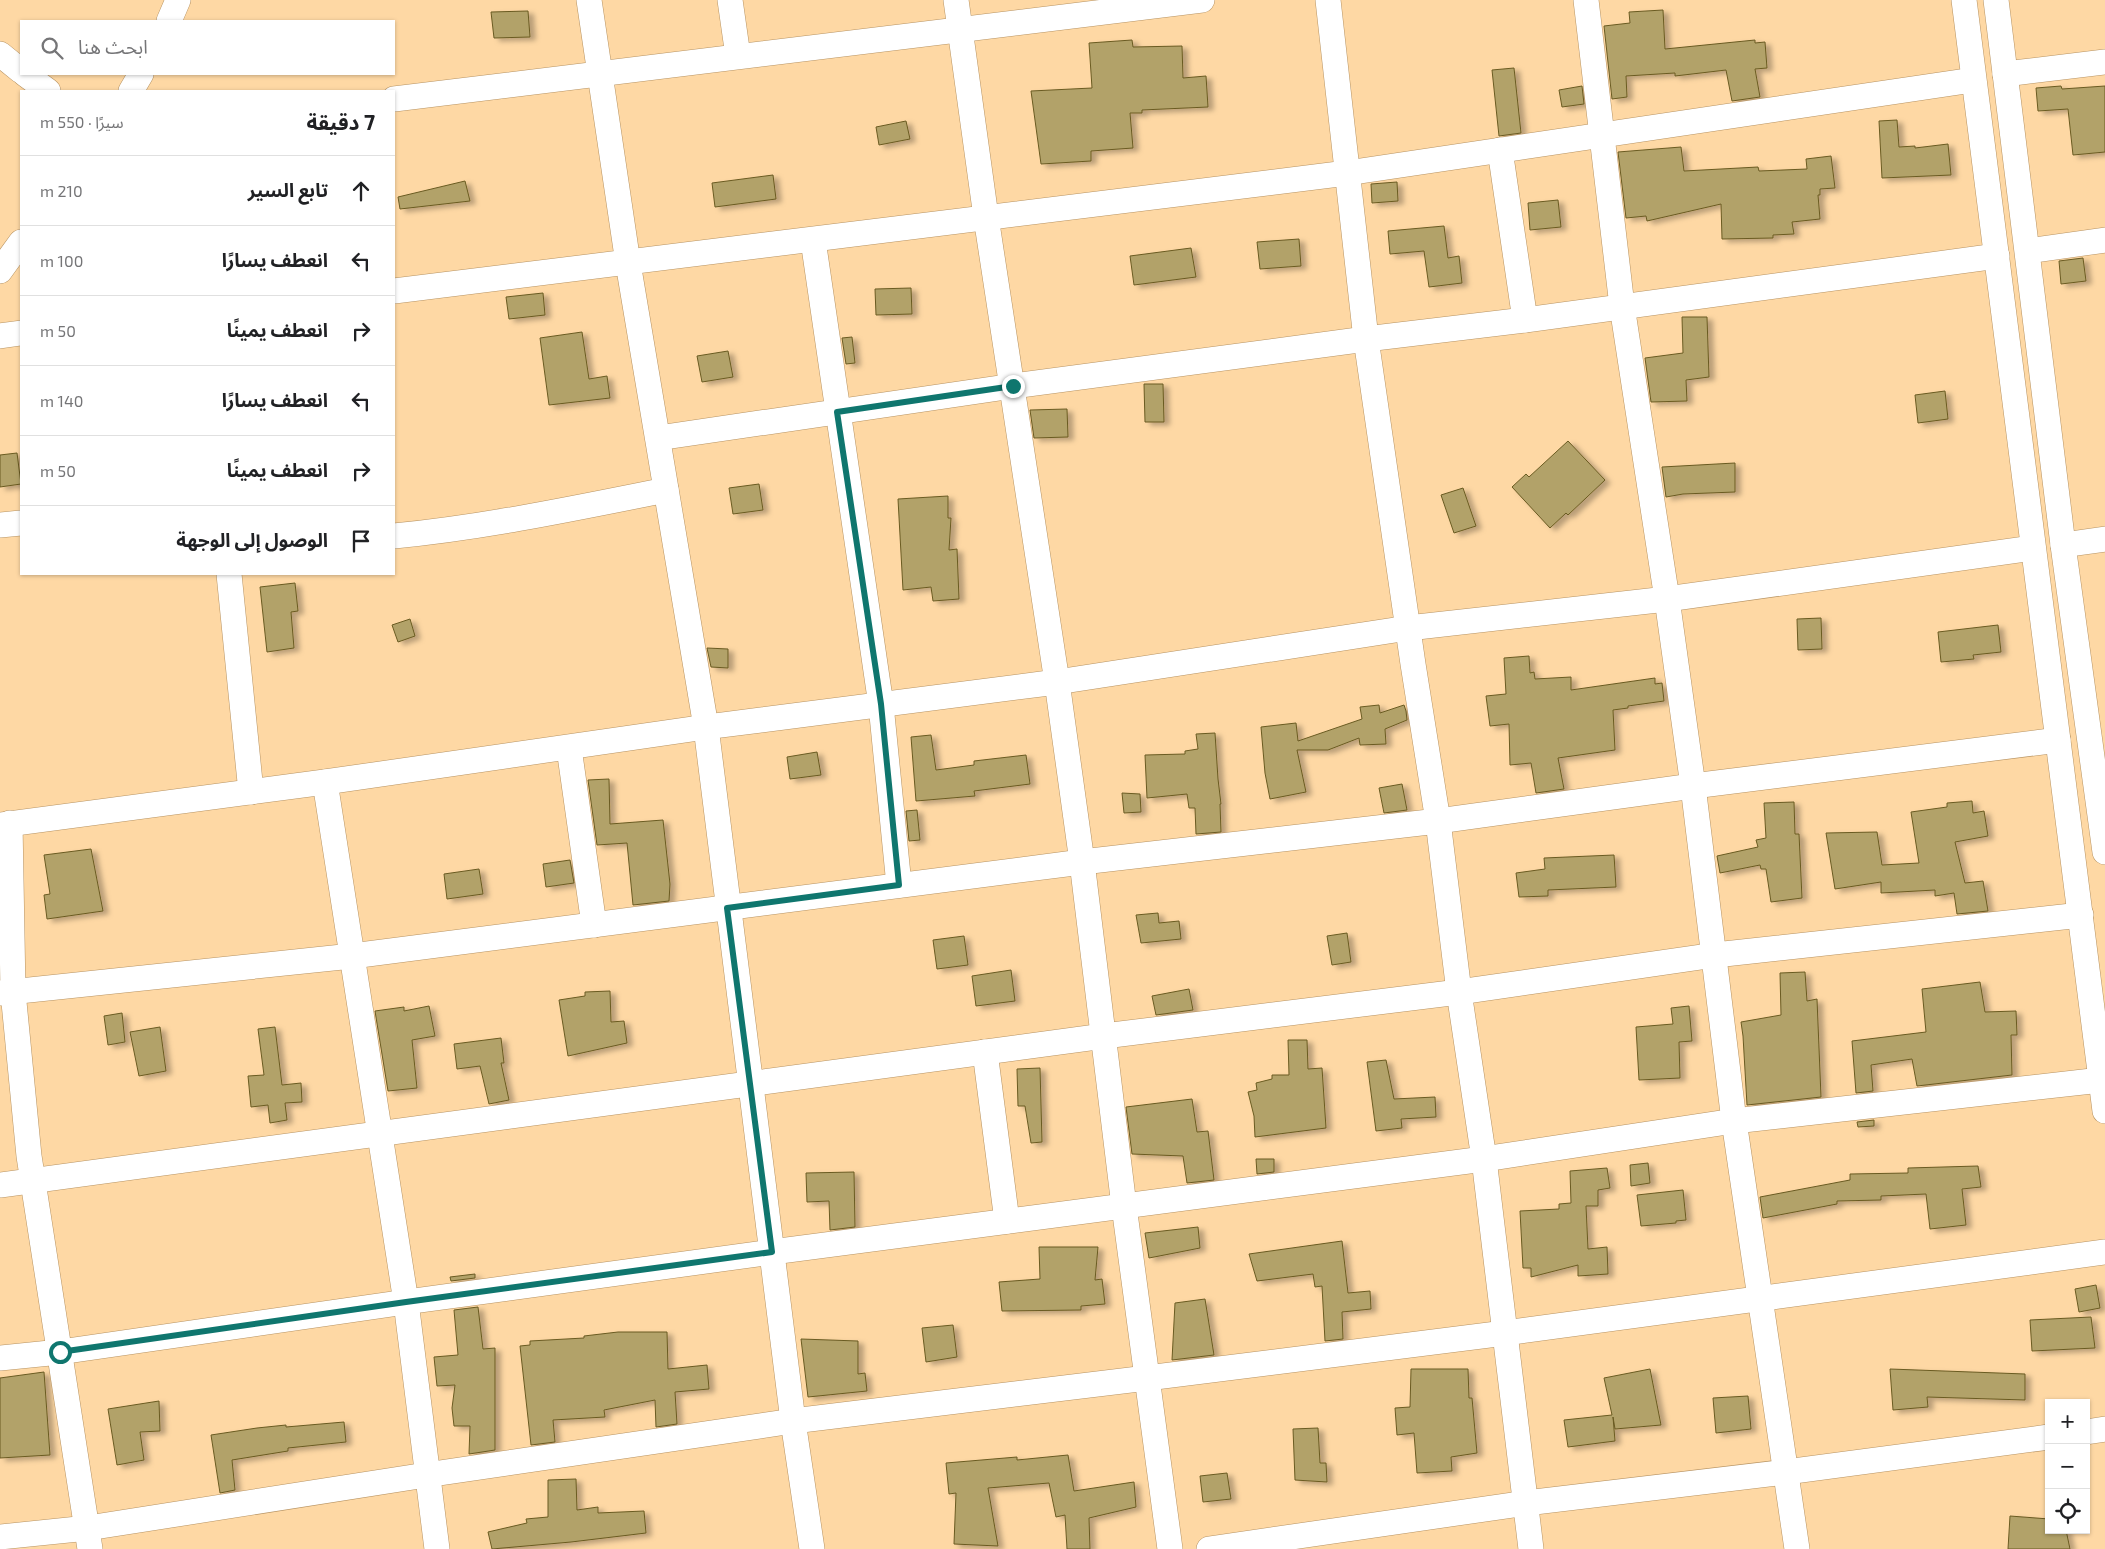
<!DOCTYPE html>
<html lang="ar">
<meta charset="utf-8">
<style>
:root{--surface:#fff;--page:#f2f2f2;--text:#202124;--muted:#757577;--line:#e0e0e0}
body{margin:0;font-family:"Exo 2","Noto Sans Arabic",sans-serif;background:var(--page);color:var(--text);direction:rtl}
.controls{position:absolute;right:15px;bottom:15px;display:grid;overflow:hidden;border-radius:0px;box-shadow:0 1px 4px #0004}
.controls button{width:45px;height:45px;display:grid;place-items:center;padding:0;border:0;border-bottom:1px solid var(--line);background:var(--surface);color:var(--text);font:25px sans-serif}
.stop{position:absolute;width:15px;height:15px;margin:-11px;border:4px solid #0f766e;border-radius:50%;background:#fff}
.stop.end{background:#0f766e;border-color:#fff;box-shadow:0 1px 5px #0008}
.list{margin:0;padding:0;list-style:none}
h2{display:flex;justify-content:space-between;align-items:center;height:65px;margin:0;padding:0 20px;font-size:21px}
h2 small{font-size:16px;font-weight:400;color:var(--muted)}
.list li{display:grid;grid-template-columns:32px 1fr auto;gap:15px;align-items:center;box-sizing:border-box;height:70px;padding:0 20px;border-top:1px solid var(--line)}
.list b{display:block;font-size:19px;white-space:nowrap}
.list em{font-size:16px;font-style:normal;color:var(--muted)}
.icon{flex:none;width:28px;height:28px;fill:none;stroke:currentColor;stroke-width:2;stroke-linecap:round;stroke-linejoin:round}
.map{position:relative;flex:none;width:2105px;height:1549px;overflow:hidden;direction:ltr}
.search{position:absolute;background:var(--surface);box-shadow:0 1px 4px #0004;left:20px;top:20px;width:375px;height:55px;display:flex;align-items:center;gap:12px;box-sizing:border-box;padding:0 18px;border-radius:0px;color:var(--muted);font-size:19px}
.panel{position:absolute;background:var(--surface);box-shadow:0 1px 4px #0004;left:20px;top:90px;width:375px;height:485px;border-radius:0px;direction:rtl}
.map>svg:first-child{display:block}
.building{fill:#b2a269;stroke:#6a5b22;filter:url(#shadow)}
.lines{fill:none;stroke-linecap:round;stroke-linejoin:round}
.minor-casing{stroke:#b79362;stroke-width:26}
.minor{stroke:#fff;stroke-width:25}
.route{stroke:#0f766e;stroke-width:6}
</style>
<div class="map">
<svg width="2105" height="1549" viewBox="0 0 2105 1549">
<defs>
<filter id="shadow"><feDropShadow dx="5.5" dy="3" stdDeviation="2.5" flood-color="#0004"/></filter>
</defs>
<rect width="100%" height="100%" fill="#fed8a4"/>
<g class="building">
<path d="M 1663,10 L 1665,49 L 1755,40 L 1755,43 L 1765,42 L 1767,68 L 1755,69 L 1760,97 L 1732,101 L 1726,70 L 1675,76 L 1675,73 L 1626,76 L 1627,97 L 1612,99 L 1604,26 L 1630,23 L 1629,12 Z"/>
<path d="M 528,11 L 530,37 L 494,38 L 491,12 Z"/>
<path d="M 1132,40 L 1133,47 L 1182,46 L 1183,78 L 1206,76 L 1208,107 L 1142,110 L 1142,113 L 1130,113 L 1133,148 L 1091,151 L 1091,161 L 1041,164 L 1031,91 L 1092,88 L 1089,43 Z"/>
<path d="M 1514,68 L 1521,133 L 1499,136 L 1492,70 Z"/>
<path d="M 1582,86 L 1584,104 L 1562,107 L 1559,90 Z"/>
<path d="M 2061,86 L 2062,89 L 2105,86 L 2105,152 L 2073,155 L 2068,109 L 2038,111 L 2036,88 Z"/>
<path d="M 1897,120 L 1899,147 L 1915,146 L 1915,148 L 1948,144 L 1951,175 L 1882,178 L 1879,121 Z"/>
<path d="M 906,121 L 910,139 L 879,145 L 876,127 Z"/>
<path d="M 1681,147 L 1684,171 L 1758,167 L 1759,171 L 1807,169 L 1806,159 L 1831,156 L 1835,188 L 1820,189 L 1820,195 L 1818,195 L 1820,219 L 1792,222 L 1794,234 L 1773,235 L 1773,238 L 1722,239 L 1721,204 L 1647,221 L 1646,216 L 1626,218 L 1618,152 Z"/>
<path d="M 773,175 L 776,199 L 715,207 L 712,183 Z"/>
<path d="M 465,181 L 470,201 L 400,209 L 398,197 Z"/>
<path d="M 1397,182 L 1398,201 L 1372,203 L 1371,184 Z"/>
<path d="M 1558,200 L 1561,227 L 1530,230 L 1528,203 Z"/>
<path d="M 1444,226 L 1448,258 L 1459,256 L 1462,283 L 1429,287 L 1424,251 L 1390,254 L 1388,231 Z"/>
<path d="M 1299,239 L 1301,266 L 1260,269 L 1257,242 Z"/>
<path d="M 1191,248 L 1196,277 L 1134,285 L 1130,256 Z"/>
<path d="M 2083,258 L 2086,281 L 2061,284 L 2059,261 Z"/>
<path d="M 911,288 L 912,314 L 876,315 L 875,289 Z"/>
<path d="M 543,293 L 545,315 L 509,319 L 506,297 Z"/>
<path d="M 1682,317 L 1707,317 L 1709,377 L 1686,380 L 1687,401 L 1651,402 L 1645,358 L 1683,353 Z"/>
<path d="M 582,332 L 589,379 L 607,376 L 610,398 L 549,405 L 540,338 Z"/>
<path d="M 852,337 L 855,363 L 846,364 L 842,338 Z"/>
<path d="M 728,351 L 733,377 L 702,382 L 697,356 Z"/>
<path d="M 1144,384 L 1163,384 L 1164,422 L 1145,422 Z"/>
<path d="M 1945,391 L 1948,419 L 1918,423 L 1915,395 Z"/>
<path d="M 1067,409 L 1068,437 L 1034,438 L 1030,410 Z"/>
<path d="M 1568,441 L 1605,480 L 1568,515 L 1566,513 L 1550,528 L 1512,487 L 1526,474 L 1529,477 Z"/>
<path d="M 17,453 L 21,484 L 0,487 L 0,455 Z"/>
<path d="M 1735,463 L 1735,492 L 1683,494 L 1666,497 L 1662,467 Z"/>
<path d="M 759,484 L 763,510 L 733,514 L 729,488 Z"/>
<path d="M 1463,488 L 1476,526 L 1454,533 L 1441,495 Z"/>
<path d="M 948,496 L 948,518 L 951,518 L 949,550 L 957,549 L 959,599 L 933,601 L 931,587 L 903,590 L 898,499 Z"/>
<path d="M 295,583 L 298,611 L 291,612 L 294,648 L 267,652 L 260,587 Z"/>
<path d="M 1821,618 L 1822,649 L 1798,650 L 1797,619 Z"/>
<path d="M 410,619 L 415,636 L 398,642 L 392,625 Z"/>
<path d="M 1998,625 L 2001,652 L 1973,655 L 1974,659 L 1941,662 L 1938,632 Z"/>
<path d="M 707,648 L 728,649 L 728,668 L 711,667 Z"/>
<path d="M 1529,656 L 1530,673 L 1534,672 L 1535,679 L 1571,677 L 1571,690 L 1655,678 L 1655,684 L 1662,683 L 1664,701 L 1628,706 L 1628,708 L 1613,710 L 1615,750 L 1558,758 L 1564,789 L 1536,793 L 1531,763 L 1510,765 L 1509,724 L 1490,726 L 1486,696 L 1506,694 L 1504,658 Z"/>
<path d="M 1379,705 L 1380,713 L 1404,705 L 1406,711 L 1407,720 L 1385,729 L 1386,744 L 1360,745 L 1359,738 L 1328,750 L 1297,750 L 1306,792 L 1270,799 L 1265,773 L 1261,727 L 1296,723 L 1298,741 L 1362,719 L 1360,707 Z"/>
<path d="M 1215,733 L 1218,779 L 1221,804 L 1220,804 L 1221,832 L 1196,834 L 1195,808 L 1189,808 L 1187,794 L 1147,798 L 1145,755 L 1185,754 L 1185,751 L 1198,749 L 1196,734 Z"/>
<path d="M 931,735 L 936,770 L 974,765 L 974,761 L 1026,755 L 1030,784 L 974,791 L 975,796 L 916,801 L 911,737 Z"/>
<path d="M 817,752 L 821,775 L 790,779 L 787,757 Z"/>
<path d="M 609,779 L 610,824 L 663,820 L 670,884 L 669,901 L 633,905 L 627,843 L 597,845 L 588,780 Z"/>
<path d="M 1402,784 L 1407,810 L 1384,813 L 1379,788 Z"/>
<path d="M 1122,793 L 1140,794 L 1141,812 L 1124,813 Z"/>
<path d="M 1972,801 L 1973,813 L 1984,811 L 1988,836 L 1955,842 L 1965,883 L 1983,881 L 1988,911 L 1957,914 L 1954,893 L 1935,896 L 1935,890 L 1881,893 L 1881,882 L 1835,889 L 1826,833 L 1877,832 L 1882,865 L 1919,863 L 1911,812 L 1947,807 L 1947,803 Z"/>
<path d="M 1794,802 L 1795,834 L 1799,834 L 1802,898 L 1771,902 L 1766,869 L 1761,869 L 1760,865 L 1720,873 L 1717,856 L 1758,847 L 1756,840 L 1766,838 L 1764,803 Z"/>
<path d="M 917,810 L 920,840 L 909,841 L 906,811 Z"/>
<path d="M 91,849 L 103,911 L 47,919 L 44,895 L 50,894 L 44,855 Z"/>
<path d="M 1614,855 L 1616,887 L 1548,890 L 1548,896 L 1519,897 L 1516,873 L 1545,869 L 1544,858 Z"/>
<path d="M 570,860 L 574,883 L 546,887 L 543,864 Z"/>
<path d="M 479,869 L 483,894 L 447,899 L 444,874 Z"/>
<path d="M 1158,913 L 1159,923 L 1179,921 L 1181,939 L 1141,943 L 1136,915 Z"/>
<path d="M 1347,933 L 1351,962 L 1332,965 L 1327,936 Z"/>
<path d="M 964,936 L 968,965 L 937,969 L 933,940 Z"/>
<path d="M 1011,970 L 1015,1001 L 976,1006 L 972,976 Z"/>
<path d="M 1805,972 L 1807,1001 L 1817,999 L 1821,1097 L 1747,1105 L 1743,1036 L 1741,1022 L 1781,1015 L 1780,973 Z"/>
<path d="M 1980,982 L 1985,1012 L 2016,1011 L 2017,1035 L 2011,1035 L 2012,1075 L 1917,1086 L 1912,1059 L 1871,1065 L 1873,1091 L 1856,1093 L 1852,1041 L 1926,1032 L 1922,989 Z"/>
<path d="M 1189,989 L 1193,1010 L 1156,1015 L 1152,996 Z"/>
<path d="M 610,991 L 611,1022 L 624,1021 L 627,1043 L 568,1056 L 559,1000 L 585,996 L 585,992 Z"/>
<path d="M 429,1006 L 435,1036 L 412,1040 L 417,1088 L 388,1091 L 375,1011 L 404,1007 L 404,1011 Z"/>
<path d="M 1689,1006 L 1692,1041 L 1679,1042 L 1680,1078 L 1639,1080 L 1636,1027 L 1673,1024 L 1671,1008 Z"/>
<path d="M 122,1013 L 125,1042 L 108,1045 L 104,1016 Z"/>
<path d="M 160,1027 L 166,1071 L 139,1076 L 130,1032 Z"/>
<path d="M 275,1027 L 282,1085 L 301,1083 L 302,1102 L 285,1103 L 287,1120 L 270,1123 L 268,1105 L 251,1107 L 248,1076 L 264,1075 L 258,1029 Z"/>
<path d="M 501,1038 L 504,1063 L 501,1063 L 509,1100 L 489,1104 L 480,1066 L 457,1069 L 454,1044 Z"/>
<path d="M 1288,1040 L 1307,1040 L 1308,1069 L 1322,1068 L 1326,1128 L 1255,1137 L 1254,1116 L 1248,1092 L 1257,1090 L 1256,1083 L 1272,1079 L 1272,1075 L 1289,1075 Z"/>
<path d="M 1386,1060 L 1394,1099 L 1435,1097 L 1436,1117 L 1401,1119 L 1402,1128 L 1376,1131 L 1367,1062 Z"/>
<path d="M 1040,1068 L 1042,1142 L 1031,1143 L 1025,1106 L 1018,1106 L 1017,1069 Z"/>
<path d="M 1192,1099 L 1197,1132 L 1208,1131 L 1214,1180 L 1187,1183 L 1183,1156 L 1132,1154 L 1126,1107 Z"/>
<path d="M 1874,1120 L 1874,1126 L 1858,1127 L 1857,1122 Z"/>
<path d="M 1256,1159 L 1274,1159 L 1274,1172 L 1257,1174 Z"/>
<path d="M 1648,1163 L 1650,1183 L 1631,1186 L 1630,1165 Z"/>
<path d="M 1978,1166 L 1981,1187 L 1962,1189 L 1966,1225 L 1930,1229 L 1926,1194 L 1881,1196 L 1881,1200 L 1837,1201 L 1837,1204 L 1763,1218 L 1760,1197 L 1850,1180 L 1850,1174 L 1908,1173 L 1908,1168 Z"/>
<path d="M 1607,1168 L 1610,1188 L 1598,1190 L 1598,1206 L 1586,1206 L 1588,1249 L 1607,1247 L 1608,1274 L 1578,1276 L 1578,1265 L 1531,1277 L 1531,1268 L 1523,1268 L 1520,1211 L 1559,1209 L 1559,1204 L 1571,1203 L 1570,1171 Z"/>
<path d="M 854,1172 L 855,1227 L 830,1230 L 829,1201 L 807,1202 L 806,1173 Z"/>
<path d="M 1683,1190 L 1686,1220 L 1676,1221 L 1676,1223 L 1641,1226 L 1637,1195 Z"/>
<path d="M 1198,1227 L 1200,1248 L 1149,1258 L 1145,1233 Z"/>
<path d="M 1342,1241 L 1348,1293 L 1370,1291 L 1371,1309 L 1342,1312 L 1343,1339 L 1325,1341 L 1322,1286 L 1315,1287 L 1313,1274 L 1257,1281 L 1249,1254 Z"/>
<path d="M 1039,1247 L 1098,1247 L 1095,1280 L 1102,1279 L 1105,1304 L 1081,1306 L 1081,1310 L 1002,1311 L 999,1282 L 1040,1279 Z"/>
<path d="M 475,1274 L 475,1278 L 451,1281 L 450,1277 Z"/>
<path d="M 2096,1285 L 2100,1308 L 2079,1312 L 2075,1289 Z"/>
<path d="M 1205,1299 L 1214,1355 L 1172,1360 L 1175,1303 Z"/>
<path d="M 478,1307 L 483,1349 L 495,1348 L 495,1450 L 469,1454 L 470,1426 L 454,1426 L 452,1408 L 455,1385 L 437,1386 L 434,1357 L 458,1355 L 454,1310 Z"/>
<path d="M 2091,1317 L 2095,1348 L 2032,1351 L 2030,1320 Z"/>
<path d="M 953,1325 L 957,1357 L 926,1362 L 922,1328 Z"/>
<path d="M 618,1332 L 667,1332 L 668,1369 L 707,1365 L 709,1389 L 675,1392 L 677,1424 L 656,1427 L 655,1400 L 604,1410 L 605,1417 L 553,1420 L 555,1442 L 531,1445 L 520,1346 L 530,1345 L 530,1341 L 584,1338 L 584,1336 Z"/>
<path d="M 801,1339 L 858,1341 L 858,1374 L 865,1373 L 867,1391 L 808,1397 Z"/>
<path d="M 1411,1369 L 1468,1369 L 1469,1398 L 1472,1398 L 1477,1453 L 1451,1457 L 1452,1471 L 1417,1473 L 1414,1433 L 1397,1435 L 1395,1408 L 1410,1407 Z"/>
<path d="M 1650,1369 L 1661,1425 L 1615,1429 L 1613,1417 L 1615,1441 L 1568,1447 L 1564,1420 L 1612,1415 L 1604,1378 Z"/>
<path d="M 1890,1369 L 2025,1374 L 2025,1400 L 1927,1397 L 1928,1407 L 1893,1410 Z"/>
<path d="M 44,1372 L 50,1455 L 0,1458 L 0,1378 Z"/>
<path d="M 1748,1396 L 1751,1429 L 1716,1433 L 1713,1398 Z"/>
<path d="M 159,1401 L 160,1431 L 140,1432 L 144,1460 L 117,1465 L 108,1409 Z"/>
<path d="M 344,1422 L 346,1442 L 288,1448 L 288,1451 L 232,1460 L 235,1490 L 220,1493 L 211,1435 L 257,1428 L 286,1425 L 286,1427 Z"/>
<path d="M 1318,1428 L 1320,1463 L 1326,1463 L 1327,1482 L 1295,1480 L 1293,1429 Z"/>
<path d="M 1068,1455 L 1074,1491 L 1134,1482 L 1136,1507 L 1089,1518 L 1090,1549 L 1067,1549 L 1065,1515 L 1056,1517 L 1049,1483 L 988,1488 L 998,1546 L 954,1544 L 956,1493 L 949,1494 L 946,1463 L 1017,1457 L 1017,1460 Z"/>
<path d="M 1227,1473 L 1231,1499 L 1203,1502 L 1200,1476 Z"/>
<path d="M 576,1479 L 577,1510 L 598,1507 L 598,1513 L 644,1511 L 646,1533 L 571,1542 L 492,1549 L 488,1532 L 527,1523 L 526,1519 L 548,1517 L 548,1480 Z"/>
<path d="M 2010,1516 L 2049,1519 L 2049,1530 L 2066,1530 L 2070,1549 L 2008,1549 Z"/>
</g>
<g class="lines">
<defs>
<g id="minor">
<path d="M 589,0 L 628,263 L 706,727 L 793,1421 L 812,1549"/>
<path d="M 730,0 L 738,56"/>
<path d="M 956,0 L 986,217 L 1057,682 L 1082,862 L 1124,1206 L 1170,1549"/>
<path d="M 1328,0 L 1366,339 L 1413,664 L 1438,821 L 1459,992 L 1484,1159 L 1531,1549"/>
<path d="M 1586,0 L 1622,306 L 1667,599 L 1693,786 L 1734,1121 L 1797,1549"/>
<path d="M 1964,0 L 2105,1111"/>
<path d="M 1996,0 L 2063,545 L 2105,852"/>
<path d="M 169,21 L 178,0"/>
<path d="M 0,54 L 21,71"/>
<path d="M 25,74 L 48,91"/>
<path d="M 2005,74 L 2105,62"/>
<path d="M 131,91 L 141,74"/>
<path d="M 394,99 L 1202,0"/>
<path d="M 1500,150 L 1525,320"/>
<path d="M 813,240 L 881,705 L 899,885"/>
<path d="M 2028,251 L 2105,240"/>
<path d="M 0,271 L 21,242"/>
<path d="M 394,291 L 1347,173 L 1973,80"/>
<path d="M 0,336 L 21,333"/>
<path d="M 658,438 L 1013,386 L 1366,339 L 1525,320 L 1997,256"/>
<path d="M 0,525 L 21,523"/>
<path d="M 394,536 C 486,527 576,508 666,490"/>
<path d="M 2063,545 L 2105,539"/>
<path d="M 229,574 L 251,792"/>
<path d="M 569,748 L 594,925"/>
<path d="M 325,782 L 406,1302 L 437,1549"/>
<path d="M 10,823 L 13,992 L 29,1156 L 90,1549"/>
<path d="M 0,825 L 325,782 L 706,727 L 1057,682 L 1408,628 L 1667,599 L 2033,548"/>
<path d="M 0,993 L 352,956 L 1082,862 L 1438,821 L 1693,786 L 2058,740"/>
<path d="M 985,1052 L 1007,1221"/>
<path d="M 0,1185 L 1104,1036 L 1459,992 L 1715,955 L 2081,915"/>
<path d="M 0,1358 L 60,1352 L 406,1302 L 772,1252 L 1484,1159 L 1734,1121 L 2101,1080"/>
<path d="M 2086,1432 L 2105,1429"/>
<path d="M 0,1537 L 88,1528 L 426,1475 L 793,1421 L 1147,1378 L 1505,1333 L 2105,1252"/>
<path d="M 1209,1549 L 1526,1503 L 1786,1472 L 2049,1437"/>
</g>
</defs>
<use href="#minor" class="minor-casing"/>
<use href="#minor" class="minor"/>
</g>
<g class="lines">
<path class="route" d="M 60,1352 L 406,1302 L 772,1252 L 727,908 L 899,885 L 881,704 L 837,412 L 1013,386"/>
</g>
</svg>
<div class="controls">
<button>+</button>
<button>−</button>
<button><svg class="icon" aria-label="locate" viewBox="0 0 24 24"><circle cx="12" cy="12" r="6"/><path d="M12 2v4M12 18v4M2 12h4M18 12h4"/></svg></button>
</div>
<div class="stop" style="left:60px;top:1352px"></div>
<div class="stop end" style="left:1013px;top:386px"></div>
<div class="search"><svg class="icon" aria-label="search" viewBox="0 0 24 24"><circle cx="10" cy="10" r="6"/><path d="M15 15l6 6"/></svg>ابحث هنا</div>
<section class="panel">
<h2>7 دقيقة<small>سيرًا · 550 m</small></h2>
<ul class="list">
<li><svg class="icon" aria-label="ahead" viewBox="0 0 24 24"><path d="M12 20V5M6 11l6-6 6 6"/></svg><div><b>تابع السير</b></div><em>210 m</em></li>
<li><svg class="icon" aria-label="left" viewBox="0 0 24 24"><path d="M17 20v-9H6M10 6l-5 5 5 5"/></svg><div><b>انعطف يسارًا</b></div><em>100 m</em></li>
<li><svg class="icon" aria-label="right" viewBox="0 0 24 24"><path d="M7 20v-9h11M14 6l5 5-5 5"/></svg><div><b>انعطف يمينًا</b></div><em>50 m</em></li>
<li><svg class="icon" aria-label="left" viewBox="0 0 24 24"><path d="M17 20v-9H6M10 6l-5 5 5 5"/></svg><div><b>انعطف يسارًا</b></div><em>140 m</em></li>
<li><svg class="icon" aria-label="right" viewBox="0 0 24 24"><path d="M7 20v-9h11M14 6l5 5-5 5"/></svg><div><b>انعطف يمينًا</b></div><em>50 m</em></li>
<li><svg class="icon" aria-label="arrive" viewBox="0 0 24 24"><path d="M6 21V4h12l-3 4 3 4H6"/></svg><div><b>الوصول إلى الوجهة</b></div></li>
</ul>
</section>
</div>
